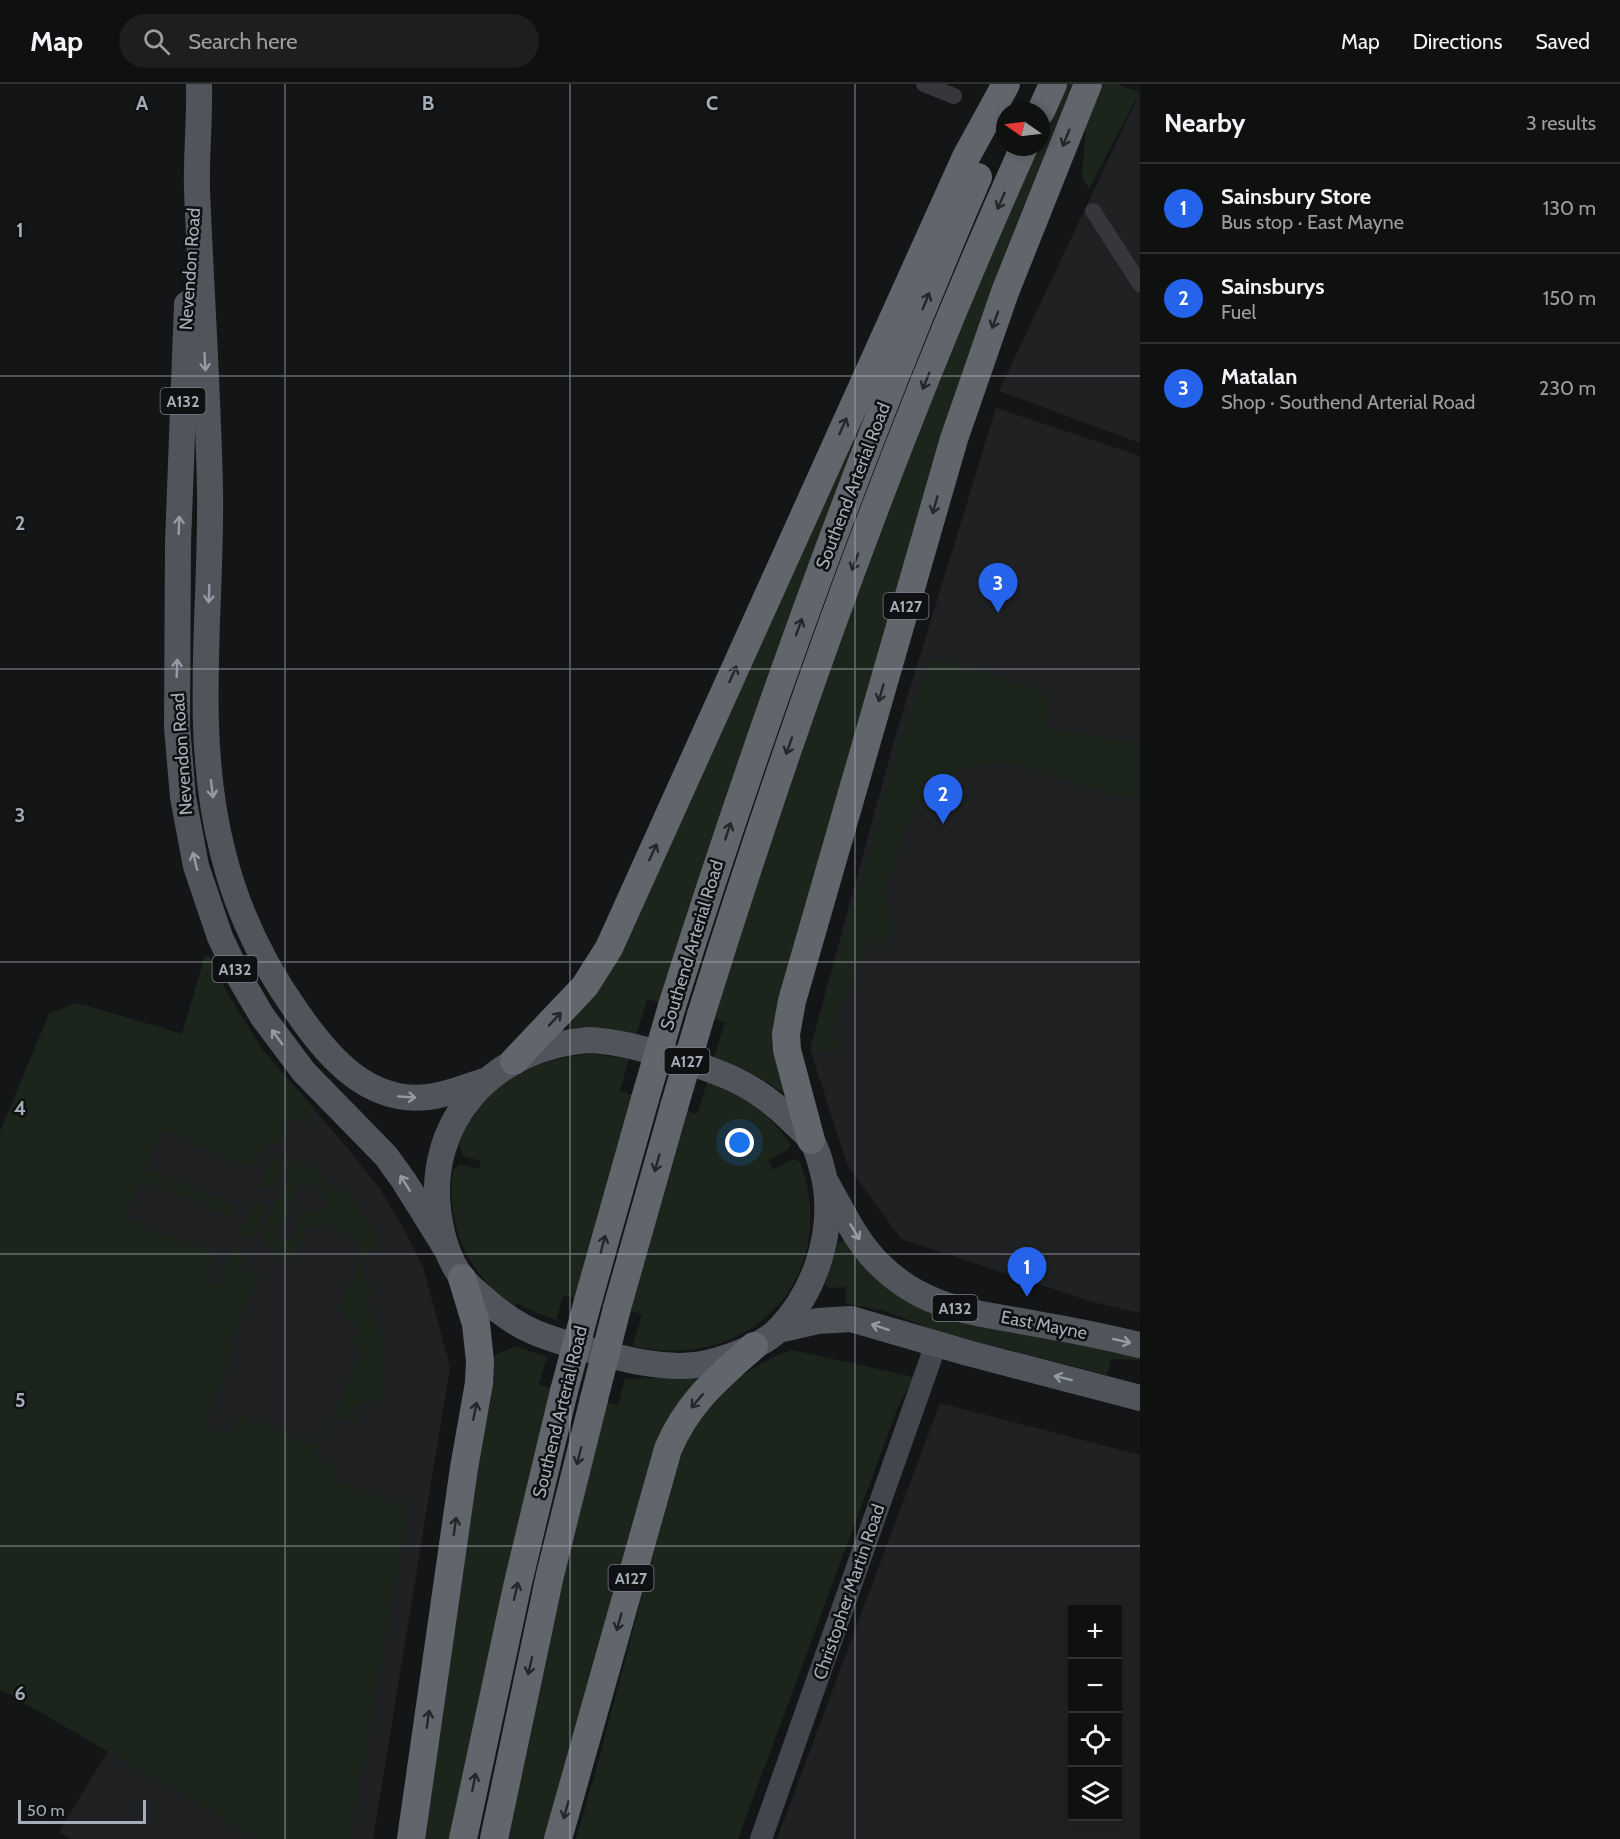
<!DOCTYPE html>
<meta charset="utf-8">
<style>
:root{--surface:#0f1010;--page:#1d1e1e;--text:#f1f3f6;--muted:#9b9d9f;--line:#2f3030;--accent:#2563eb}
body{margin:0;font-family:Cabin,sans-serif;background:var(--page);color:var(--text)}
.controls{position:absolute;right:18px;bottom:18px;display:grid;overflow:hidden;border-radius:0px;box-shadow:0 3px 9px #0003}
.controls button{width:54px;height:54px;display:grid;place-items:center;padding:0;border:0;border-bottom:2px solid var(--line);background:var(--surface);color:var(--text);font:30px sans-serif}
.compass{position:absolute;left:996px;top:18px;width:54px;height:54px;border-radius:50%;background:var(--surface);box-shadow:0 3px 9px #0003;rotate:284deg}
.scale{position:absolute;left:18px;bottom:15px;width:128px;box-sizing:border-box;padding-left:6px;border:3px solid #a5adb8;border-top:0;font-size:16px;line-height:21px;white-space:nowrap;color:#a5adb8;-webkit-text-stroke:4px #0f1011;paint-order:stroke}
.you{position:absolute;left:740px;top:1059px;width:21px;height:21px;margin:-15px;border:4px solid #fff;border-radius:50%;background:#1a73e8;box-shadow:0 0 0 9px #1a73e833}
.badge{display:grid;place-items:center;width:39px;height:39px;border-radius:50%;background:var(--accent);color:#fff;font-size:20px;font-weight:700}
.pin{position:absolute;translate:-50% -50px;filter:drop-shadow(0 2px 3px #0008)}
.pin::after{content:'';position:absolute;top:32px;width:21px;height:18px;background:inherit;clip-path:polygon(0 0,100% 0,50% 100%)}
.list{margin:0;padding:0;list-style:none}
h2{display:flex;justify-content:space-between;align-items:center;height:78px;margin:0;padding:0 24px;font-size:26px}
h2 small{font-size:20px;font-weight:400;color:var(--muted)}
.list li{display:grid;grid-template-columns:39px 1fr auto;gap:18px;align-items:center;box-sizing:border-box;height:90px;padding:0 24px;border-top:2px solid var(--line)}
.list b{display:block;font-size:22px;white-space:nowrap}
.list p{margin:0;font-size:20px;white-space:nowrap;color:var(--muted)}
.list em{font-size:20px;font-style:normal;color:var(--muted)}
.icon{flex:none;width:33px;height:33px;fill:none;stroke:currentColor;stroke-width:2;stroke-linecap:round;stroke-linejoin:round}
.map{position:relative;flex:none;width:1140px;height:1755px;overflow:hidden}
header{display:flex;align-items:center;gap:36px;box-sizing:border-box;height:84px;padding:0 30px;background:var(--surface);border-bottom:2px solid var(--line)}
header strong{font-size:28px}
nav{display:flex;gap:33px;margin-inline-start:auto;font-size:21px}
.search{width:420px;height:54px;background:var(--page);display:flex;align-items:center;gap:15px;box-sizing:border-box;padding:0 21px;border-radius:33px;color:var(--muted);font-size:22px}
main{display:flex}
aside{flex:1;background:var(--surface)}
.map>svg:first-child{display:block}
.built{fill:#202123;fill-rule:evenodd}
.green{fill:#1c251c}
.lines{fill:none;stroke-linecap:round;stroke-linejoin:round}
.street{stroke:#35373c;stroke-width:16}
.secondary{stroke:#43464c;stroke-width:22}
.primary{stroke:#51545b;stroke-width:26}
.highway{stroke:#61666d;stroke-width:28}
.highway-bridge{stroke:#61666d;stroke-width:28}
.oneway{stroke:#242628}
.oneway2{stroke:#949ba5}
.grid{fill:none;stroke:#a5adb8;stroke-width:1.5;stroke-opacity:0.55}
.labels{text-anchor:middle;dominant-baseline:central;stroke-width:5;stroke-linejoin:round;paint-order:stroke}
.shield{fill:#0f1011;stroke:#787e86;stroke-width:1.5}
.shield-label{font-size:16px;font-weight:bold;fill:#a5adb8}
.street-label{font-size:18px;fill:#a5adb8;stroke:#0f1011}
.grid-label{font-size:20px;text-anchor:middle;font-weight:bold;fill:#a5adb8;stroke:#0f1011;stroke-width:5;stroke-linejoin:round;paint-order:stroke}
</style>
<header>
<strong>Map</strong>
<div class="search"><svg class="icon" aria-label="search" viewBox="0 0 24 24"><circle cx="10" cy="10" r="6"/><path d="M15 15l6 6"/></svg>Search here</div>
<nav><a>Map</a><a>Directions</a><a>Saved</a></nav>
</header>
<main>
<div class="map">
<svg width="1140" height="1755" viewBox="0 0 1140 1755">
<rect width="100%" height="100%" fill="#141516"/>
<g class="built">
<path d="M 1140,9 L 1140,359 L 999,307 Z"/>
<path d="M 996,324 L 1140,372 L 1140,1229 L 1093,1218 L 901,1155 L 847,1080 L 810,965 L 896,650 Z"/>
<path d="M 208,871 L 227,909 L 262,965 L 355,1073 L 380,1105 L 401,1140 L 423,1183 L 450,1283 L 373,1755 L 71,1755 L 59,1748 L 108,1667 L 0,1605 L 0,1048 L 49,930 L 77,919 L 182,950 L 205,872 Z"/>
<path d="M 940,1319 L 1140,1371 L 1140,1755 L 777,1755 ZM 1072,1526 L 1118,1526 L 1118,1732 L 1072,1732 Z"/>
</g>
<g class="green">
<path d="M 1063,0 L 1078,0 L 786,906 L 788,1013 C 765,995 742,983 714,973 L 725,938 L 711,934 L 886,423 L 1035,63 L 1041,63 L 1041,48 Z"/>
<path d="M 1103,0 L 1120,0 L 1120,2 L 1140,8 L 1089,105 L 1082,93 L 1086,42 Z"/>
<path d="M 863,318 L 865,343 L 860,343 L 838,404 L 664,920 L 647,915 L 637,950 L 600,943 L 572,944 L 569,939 Z"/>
<path d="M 932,573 L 1052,609 L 1048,643 L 1140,660 L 1140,714 L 1115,712 L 1006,677 L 964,684 L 927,700 L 900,758 L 887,806 L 893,849 L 883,863 L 870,858 L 863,867 L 831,951 L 843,956 L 842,961 L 830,968 L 810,966 L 837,872 L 868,775 L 897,665 Z"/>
<path d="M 208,871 L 227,909 L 262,965 L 314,1025 L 309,1038 L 291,1034 L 281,1042 L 284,1050 L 282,1057 L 261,1068 L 251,1084 L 161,1046 L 146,1084 L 236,1122 L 231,1133 L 141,1095 L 125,1133 L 215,1171 L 205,1197 L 218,1202 L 233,1164 L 246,1170 L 242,1181 L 260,1189 L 231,1258 L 236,1261 L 204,1343 L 224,1351 L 226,1349 L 232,1351 L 241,1331 L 312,1361 L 316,1353 L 321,1355 L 313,1374 L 338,1385 L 334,1394 L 399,1422 L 410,1416 L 350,1755 L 259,1755 L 0,1605 L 0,1048 L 49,930 L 77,919 L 182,950 L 205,872 Z"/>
<path d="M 593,970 L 629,975 L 620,1007 L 636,1012 L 579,1215 L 563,1211 L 556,1236 L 534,1228 L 517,1219 L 514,1224 C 468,1188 446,1145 453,1086 L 460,1080 L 479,1085 L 481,1077 L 463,1072 L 459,1059 C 483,1001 531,974 593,970 Z"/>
<path d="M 707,998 C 743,1009 769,1030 791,1060 L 789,1065 L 769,1076 L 773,1085 L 794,1075 L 800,1078 C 842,1192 750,1290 633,1262 L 642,1230 L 626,1226 L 683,1026 L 697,1030 Z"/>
<path d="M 289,1069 L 273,1106 L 260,1101 L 270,1080 Z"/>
<path d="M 295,1075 L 301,1081 L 304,1078 L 357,1119 L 381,1157 C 369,1166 356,1178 365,1195 C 367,1199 371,1202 374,1206 L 366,1217 L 376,1230 L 380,1250 L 382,1266 L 381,1317 L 357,1321 L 354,1330 L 358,1341 L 337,1333 L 329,1353 L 326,1352 L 362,1266 L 352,1261 L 360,1241 L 344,1235 L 346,1229 L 338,1226 L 364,1166 L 352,1151 L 322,1138 L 318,1146 L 308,1142 L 293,1177 L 274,1169 L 280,1152 L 287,1155 C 304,1150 292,1132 308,1124 L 320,1129 L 326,1125 L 323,1107 L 300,1097 L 272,1163 L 259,1157 Z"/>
<path d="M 253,1116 L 267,1122 L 253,1155 L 239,1150 Z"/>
<path d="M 847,1155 L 868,1182 L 1140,1272 L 1140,1276 L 1111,1275 L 1107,1291 L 940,1248 L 882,1226 L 846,1220 L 845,1203 L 829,1204 L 825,1201 L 838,1159 Z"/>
<path d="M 515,1262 L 547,1273 L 539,1301 L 555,1305 L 454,1755 L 420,1755 L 464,1447 L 491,1315 L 493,1272 Z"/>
<path d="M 792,1266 L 914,1293 L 898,1323 L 738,1755 L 576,1755 L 596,1686 L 671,1402 C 675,1388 678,1375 684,1362 C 705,1318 745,1281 792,1266 Z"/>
<path d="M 659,1294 L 700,1294 L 548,1755 L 504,1755 L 602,1317 L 618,1321 L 625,1295 Z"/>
</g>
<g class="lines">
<g class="street">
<path d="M 924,0 L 954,12"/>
<path d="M 1093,127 L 1140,200"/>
</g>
<path class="secondary" d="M 761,1755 L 936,1260"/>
<g class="primary">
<path d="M 199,0 C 200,35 196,71 197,106 C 201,206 208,306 210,406 C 212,526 192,651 223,769 C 237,826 263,880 297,928 C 328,973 368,1020 428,1013 C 447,1011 466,1003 484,997"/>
<path d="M 187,220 L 178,459 L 177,643 L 183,713 L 196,782 L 220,853 L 238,891 L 262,932 L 304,988 L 386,1072 L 404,1097 L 447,1166"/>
<path d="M 588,956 C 615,957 640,964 665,971 C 719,987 754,998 794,1039 C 799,1044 806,1049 810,1055 C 816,1062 819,1073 821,1081 C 838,1137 819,1203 779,1245 C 762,1263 721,1277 696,1281 C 660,1285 624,1275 590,1266 C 542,1253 518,1246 480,1211 C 473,1205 465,1199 460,1191 C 448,1174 442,1153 439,1133 C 424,1037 494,963 588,956 Z"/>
<path d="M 827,1100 C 842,1126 855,1155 876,1177 C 923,1226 974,1228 1037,1240 C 1072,1246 1106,1253 1140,1261"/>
<path d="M 778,1246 L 818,1237 L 851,1235 L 968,1269 L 1140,1314"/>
</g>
<g class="highway">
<path d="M 1041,27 L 1053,0"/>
<path d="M 672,922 C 761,641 861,364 978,93"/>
<path d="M 701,931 C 793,636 897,345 1024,63"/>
<path d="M 514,977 L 585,902 L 609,864 L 966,73 L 1006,0"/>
<path d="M 811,1056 L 787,966 L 786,950 L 792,917 L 954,355 L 1005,208 L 1088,0"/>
<path d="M 588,1217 L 645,1015"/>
<path d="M 617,1224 L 674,1023"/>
<path d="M 411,1755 L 464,1384 L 479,1299 L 480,1277 L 476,1240 L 462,1194"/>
<path d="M 463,1755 L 517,1503 L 564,1307"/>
<path d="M 494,1755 L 550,1491 L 594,1315"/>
<path d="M 558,1755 L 668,1365 C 688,1318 717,1295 754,1262"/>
</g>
<g class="highway-bridge">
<path d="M 645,1015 L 672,922"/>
<path d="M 674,1023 L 701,931"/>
<path d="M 564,1307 L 588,1217"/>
<path d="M 594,1315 L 617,1224"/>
</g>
</g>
<defs><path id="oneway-shaft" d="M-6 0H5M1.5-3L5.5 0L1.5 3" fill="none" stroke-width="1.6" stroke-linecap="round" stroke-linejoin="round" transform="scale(1.5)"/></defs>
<g class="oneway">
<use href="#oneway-shaft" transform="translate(1066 54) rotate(112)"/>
<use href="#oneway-shaft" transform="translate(1001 117) rotate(113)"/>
<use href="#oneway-shaft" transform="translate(926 217) rotate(-68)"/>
<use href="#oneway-shaft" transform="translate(995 236) rotate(110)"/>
<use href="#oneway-shaft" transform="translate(926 297) rotate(112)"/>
<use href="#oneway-shaft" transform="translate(843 342) rotate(-66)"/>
<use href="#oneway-shaft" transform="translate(935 421) rotate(106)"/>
<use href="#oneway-shaft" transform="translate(855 478) rotate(111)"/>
<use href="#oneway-shaft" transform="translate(799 543) rotate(-70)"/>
<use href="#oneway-shaft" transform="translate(733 590) rotate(-66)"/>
<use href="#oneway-shaft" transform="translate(881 609) rotate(106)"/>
<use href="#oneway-shaft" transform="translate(789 662) rotate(109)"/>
<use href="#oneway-shaft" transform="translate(728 747) rotate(-72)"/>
<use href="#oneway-shaft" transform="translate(653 768) rotate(-65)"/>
<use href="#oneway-shaft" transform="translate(555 935) rotate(-47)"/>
<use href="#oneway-shaft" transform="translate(657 1079) rotate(106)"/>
<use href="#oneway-shaft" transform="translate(603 1160) rotate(-75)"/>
<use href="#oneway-shaft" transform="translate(697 1317) rotate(131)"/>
<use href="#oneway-shaft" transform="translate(475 1327) rotate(-79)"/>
<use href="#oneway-shaft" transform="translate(579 1372) rotate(104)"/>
<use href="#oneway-shaft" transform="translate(455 1442) rotate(-82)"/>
<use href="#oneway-shaft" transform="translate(516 1507) rotate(-77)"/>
<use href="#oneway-shaft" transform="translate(619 1538) rotate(106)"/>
<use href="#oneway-shaft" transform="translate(530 1582) rotate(103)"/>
<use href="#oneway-shaft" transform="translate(428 1635) rotate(-82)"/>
<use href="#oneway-shaft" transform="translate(474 1698) rotate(-79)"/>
<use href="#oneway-shaft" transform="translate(566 1726) rotate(106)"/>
</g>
<g class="oneway2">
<use href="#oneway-shaft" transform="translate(205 278) rotate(87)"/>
<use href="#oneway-shaft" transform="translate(179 441) rotate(-88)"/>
<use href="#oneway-shaft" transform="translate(209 510) rotate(92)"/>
<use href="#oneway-shaft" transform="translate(177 584) rotate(-88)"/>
<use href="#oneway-shaft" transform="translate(212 705) rotate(83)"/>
<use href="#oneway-shaft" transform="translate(195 777) rotate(-104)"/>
<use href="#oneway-shaft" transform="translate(277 953) rotate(-126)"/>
<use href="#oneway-shaft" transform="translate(407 1013) rotate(4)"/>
<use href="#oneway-shaft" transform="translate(405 1099) rotate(-122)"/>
<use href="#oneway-shaft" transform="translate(855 1148) rotate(59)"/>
<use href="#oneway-shaft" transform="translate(880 1243) rotate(-162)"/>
<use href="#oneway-shaft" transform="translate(1122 1257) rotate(13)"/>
<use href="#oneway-shaft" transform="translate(1063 1294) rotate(-166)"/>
</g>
<path class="grid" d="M 285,0 L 285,1755M 570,0 L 570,1755M 855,0 L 855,1755M 0,292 L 1140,292M 0,585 L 1140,585M 0,878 L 1140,878M 0,1170 L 1140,1170M 0,1462 L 1140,1462"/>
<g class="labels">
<g class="shield">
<rect x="160.5" y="304" width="45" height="26" rx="4.5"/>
<rect x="883.5" y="509" width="45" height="26" rx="4.5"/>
<rect x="212.5" y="872" width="45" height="26" rx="4.5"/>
<rect x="664.5" y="964" width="45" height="26" rx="4.5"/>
<rect x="932.5" y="1211" width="45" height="26" rx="4.5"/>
<rect x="608.5" y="1481" width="45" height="26" rx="4.5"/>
</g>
<g class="shield-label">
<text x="183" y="317">A132</text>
<text x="906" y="522">A127</text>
<text x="235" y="885">A132</text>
<text x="687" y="977">A127</text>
<text x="955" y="1224">A132</text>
<text x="631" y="1494">A127</text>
</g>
<g class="street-label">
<text transform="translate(190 185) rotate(-86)">Nevendon Road</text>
<text transform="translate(853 402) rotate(-69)">Southend Arterial Road</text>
<text transform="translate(182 670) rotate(-94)">Nevendon Road</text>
<text transform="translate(692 861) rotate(-73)">Southend Arterial Road</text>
<text transform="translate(1044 1241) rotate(11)">East Mayne</text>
<text transform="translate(560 1328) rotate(-76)">Southend Arterial Road</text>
<text transform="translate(849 1508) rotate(-71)">Christopher Martin Road</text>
</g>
</g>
<g class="grid-label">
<text x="142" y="26">A</text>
<text x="428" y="26">B</text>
<text x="712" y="26">C</text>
<text x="20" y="153">1</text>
<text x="20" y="446">2</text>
<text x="20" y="738">3</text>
<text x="20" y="1031">4</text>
<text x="20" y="1323">5</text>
<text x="20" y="1616">6</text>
</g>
</svg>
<div class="controls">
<button>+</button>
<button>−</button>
<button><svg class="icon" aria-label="locate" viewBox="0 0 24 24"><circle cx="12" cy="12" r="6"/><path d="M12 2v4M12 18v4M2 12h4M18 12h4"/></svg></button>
<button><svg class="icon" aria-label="layers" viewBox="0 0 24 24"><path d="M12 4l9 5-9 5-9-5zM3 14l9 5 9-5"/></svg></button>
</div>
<svg class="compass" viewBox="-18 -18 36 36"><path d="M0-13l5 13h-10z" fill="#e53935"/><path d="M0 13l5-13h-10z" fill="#9b9d9f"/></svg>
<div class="scale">50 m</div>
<div class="you"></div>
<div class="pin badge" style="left:1027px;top:1213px">1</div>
<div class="pin badge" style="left:943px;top:740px">2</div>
<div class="pin badge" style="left:998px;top:529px">3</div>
</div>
<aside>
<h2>Nearby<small>3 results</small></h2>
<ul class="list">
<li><span class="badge">1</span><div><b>Sainsbury Store</b><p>Bus stop · East Mayne</p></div><em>130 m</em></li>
<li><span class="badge">2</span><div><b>Sainsburys</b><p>Fuel</p></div><em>150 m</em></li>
<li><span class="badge">3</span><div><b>Matalan</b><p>Shop · Southend Arterial Road</p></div><em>230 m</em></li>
</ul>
</aside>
</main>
